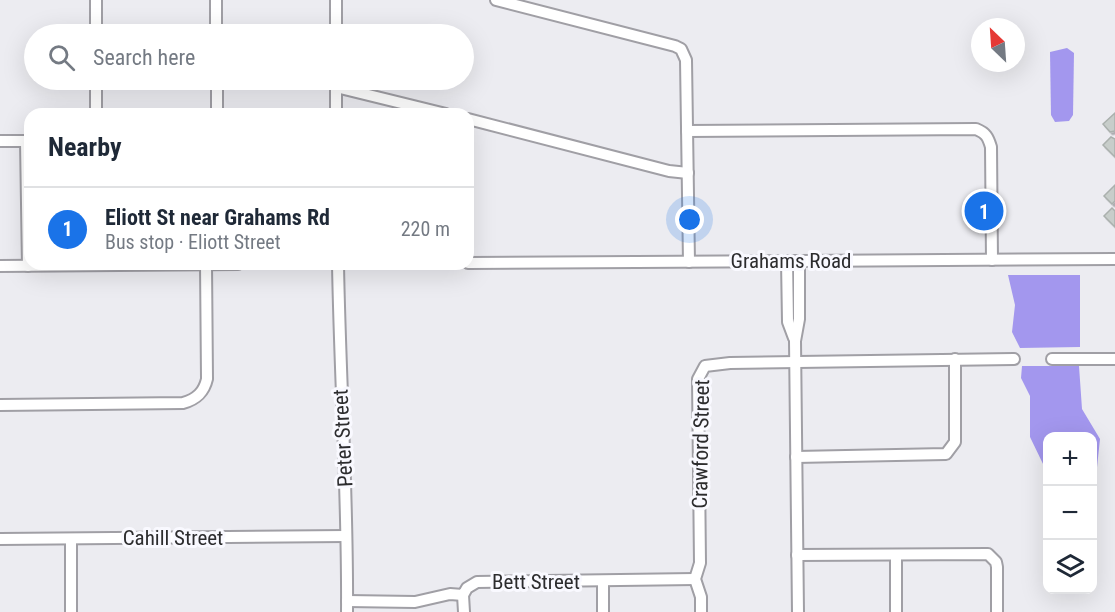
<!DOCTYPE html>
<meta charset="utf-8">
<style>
:root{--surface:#fff;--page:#f6f6f7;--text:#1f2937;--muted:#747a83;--line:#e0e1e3;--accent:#1a73e8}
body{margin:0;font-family:"Roboto Condensed",sans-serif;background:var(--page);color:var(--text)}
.controls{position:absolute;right:18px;bottom:18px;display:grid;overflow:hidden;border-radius:12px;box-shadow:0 6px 24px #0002}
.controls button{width:54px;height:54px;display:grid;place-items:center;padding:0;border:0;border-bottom:2px solid var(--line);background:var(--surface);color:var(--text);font:30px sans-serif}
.compass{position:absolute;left:971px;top:18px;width:54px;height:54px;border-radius:50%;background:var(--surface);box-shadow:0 6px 24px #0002;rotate:335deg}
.you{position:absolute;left:690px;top:220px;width:21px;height:21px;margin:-15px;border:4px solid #fff;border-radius:50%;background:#1a73e8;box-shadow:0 0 0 9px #1a73e833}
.badge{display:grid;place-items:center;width:39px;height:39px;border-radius:50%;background:var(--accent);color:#fff;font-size:20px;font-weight:700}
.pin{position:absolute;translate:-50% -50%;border:3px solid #fff;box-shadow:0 2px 6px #0006}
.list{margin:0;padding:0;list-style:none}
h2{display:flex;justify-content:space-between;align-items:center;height:78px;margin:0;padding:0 24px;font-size:26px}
h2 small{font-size:20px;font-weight:400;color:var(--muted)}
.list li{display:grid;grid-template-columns:39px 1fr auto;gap:18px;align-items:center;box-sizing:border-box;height:84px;padding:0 24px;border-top:2px solid var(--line)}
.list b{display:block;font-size:22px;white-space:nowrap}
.list p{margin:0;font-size:20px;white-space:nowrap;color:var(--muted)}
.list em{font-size:20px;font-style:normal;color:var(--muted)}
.icon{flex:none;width:33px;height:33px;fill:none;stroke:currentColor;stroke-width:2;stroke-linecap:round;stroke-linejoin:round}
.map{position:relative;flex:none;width:1115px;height:612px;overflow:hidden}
.search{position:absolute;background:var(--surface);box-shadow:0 6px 24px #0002;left:24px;top:24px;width:450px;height:66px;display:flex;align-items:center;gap:15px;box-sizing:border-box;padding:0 21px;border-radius:33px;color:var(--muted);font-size:22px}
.panel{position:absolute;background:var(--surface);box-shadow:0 6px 24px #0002;left:24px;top:108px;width:450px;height:162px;border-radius:18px}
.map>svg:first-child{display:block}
.water{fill:#a397ee}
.building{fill:#c7cdca;stroke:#aab0ad;stroke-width:1.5;filter:url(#shadow)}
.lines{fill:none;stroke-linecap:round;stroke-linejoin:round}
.street-casing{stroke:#a09fa5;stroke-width:14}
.street{stroke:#fff;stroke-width:10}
.labels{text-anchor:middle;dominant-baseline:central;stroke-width:6;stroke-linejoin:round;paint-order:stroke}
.street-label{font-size:21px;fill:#2c2c2e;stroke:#f9f9ff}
</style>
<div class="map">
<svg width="1115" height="612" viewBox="0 0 1115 612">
<defs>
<filter id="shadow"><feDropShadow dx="2.5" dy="2.5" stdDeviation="0" flood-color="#0004"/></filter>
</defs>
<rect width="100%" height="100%" fill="#ececf1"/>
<g class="water">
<path d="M 1067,48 L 1074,53 L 1073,115 L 1069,121 L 1055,122 L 1051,115 L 1050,52 Z"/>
<path d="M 1008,275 L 1080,275 L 1080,347 L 1020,348 L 1012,332 L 1015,305 Z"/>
<path d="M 1022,366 L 1079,366 L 1082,409 L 1100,439 L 1095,486 L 1093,485 L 1092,436 L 1048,436 L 1047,468 L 1044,466 L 1030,437 L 1030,396 L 1021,378 Z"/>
</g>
<g class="building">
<path d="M 1115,113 L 1115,131 L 1110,132 L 1103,124 Z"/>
<path d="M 1111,137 L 1115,139 L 1115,157 L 1103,145 Z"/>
<path d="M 1115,185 L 1115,201 L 1112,204 L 1104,196 Z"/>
<path d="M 1112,208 L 1115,211 L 1115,227 L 1104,216 Z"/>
</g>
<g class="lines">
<defs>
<g id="street">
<path d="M 96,0 L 96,34"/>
<path d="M 216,0 L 216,34"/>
<path d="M 336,0 L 336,34"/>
<path d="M 496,0 L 675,46 L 681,49 L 686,60 L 689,262"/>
<path d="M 96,80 L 96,114"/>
<path d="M 217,80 L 217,114"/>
<path d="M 336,81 L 336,114"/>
<path d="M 336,87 L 446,114"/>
<path d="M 468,119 L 669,171 L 688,173"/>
<path d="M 687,131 L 976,129 C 986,133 988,137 991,147 L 992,260"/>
<path d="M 0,141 L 30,141"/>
<path d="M 26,141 L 28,266"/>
<path d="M 787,261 L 788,322 L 794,338"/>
<path d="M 468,263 L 1115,259"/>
<path d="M 338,264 C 340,380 348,496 347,612"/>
<path d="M 0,266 L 238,264"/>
<path d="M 1052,359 L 1115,359"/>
<path d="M 0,405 L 183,403 C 197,399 204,392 207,379 L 206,264"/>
<path d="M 796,457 L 946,454 L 955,442 L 955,359"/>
<path d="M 0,539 L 346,536"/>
<path d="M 71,539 L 71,612"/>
<path d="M 797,555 L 988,554 L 996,562 L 997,567 L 997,612"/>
<path d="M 896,555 L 896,612"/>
<path d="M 463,595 L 464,612"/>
<path d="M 347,601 L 415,602 L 450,594 L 463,595 L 467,588 L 477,582 L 695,579"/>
<path d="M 603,612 L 603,582"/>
<path d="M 701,612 L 701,597 L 695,579 L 700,563 L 698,379 L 705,366 L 730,363 L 1014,359"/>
<path d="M 798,612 L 795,341 L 799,319 L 799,261"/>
</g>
</defs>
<use href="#street" class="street-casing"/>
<use href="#street" class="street"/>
</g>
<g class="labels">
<g class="street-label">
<text x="791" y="261">Grahams Road</text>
<text transform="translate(343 438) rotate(-93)">Peter Street</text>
<text transform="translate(701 444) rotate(-89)">Crawford Street</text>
<text x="173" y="538">Cahill Street</text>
<text x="536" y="582">Bett Street</text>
</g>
</g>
</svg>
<div class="controls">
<button>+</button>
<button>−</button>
<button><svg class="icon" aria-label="layers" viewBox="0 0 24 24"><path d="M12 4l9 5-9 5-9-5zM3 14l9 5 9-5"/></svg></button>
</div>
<svg class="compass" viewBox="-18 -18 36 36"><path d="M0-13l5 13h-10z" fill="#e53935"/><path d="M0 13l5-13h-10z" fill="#747a83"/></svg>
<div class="you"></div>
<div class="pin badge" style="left:984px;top:211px">1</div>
<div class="search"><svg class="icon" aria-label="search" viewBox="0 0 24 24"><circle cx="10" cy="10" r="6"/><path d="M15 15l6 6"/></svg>Search here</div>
<section class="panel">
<h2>Nearby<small></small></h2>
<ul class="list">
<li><span class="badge">1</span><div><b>Eliott St near Grahams Rd</b><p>Bus stop · Eliott Street</p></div><em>220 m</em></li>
</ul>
</section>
</div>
